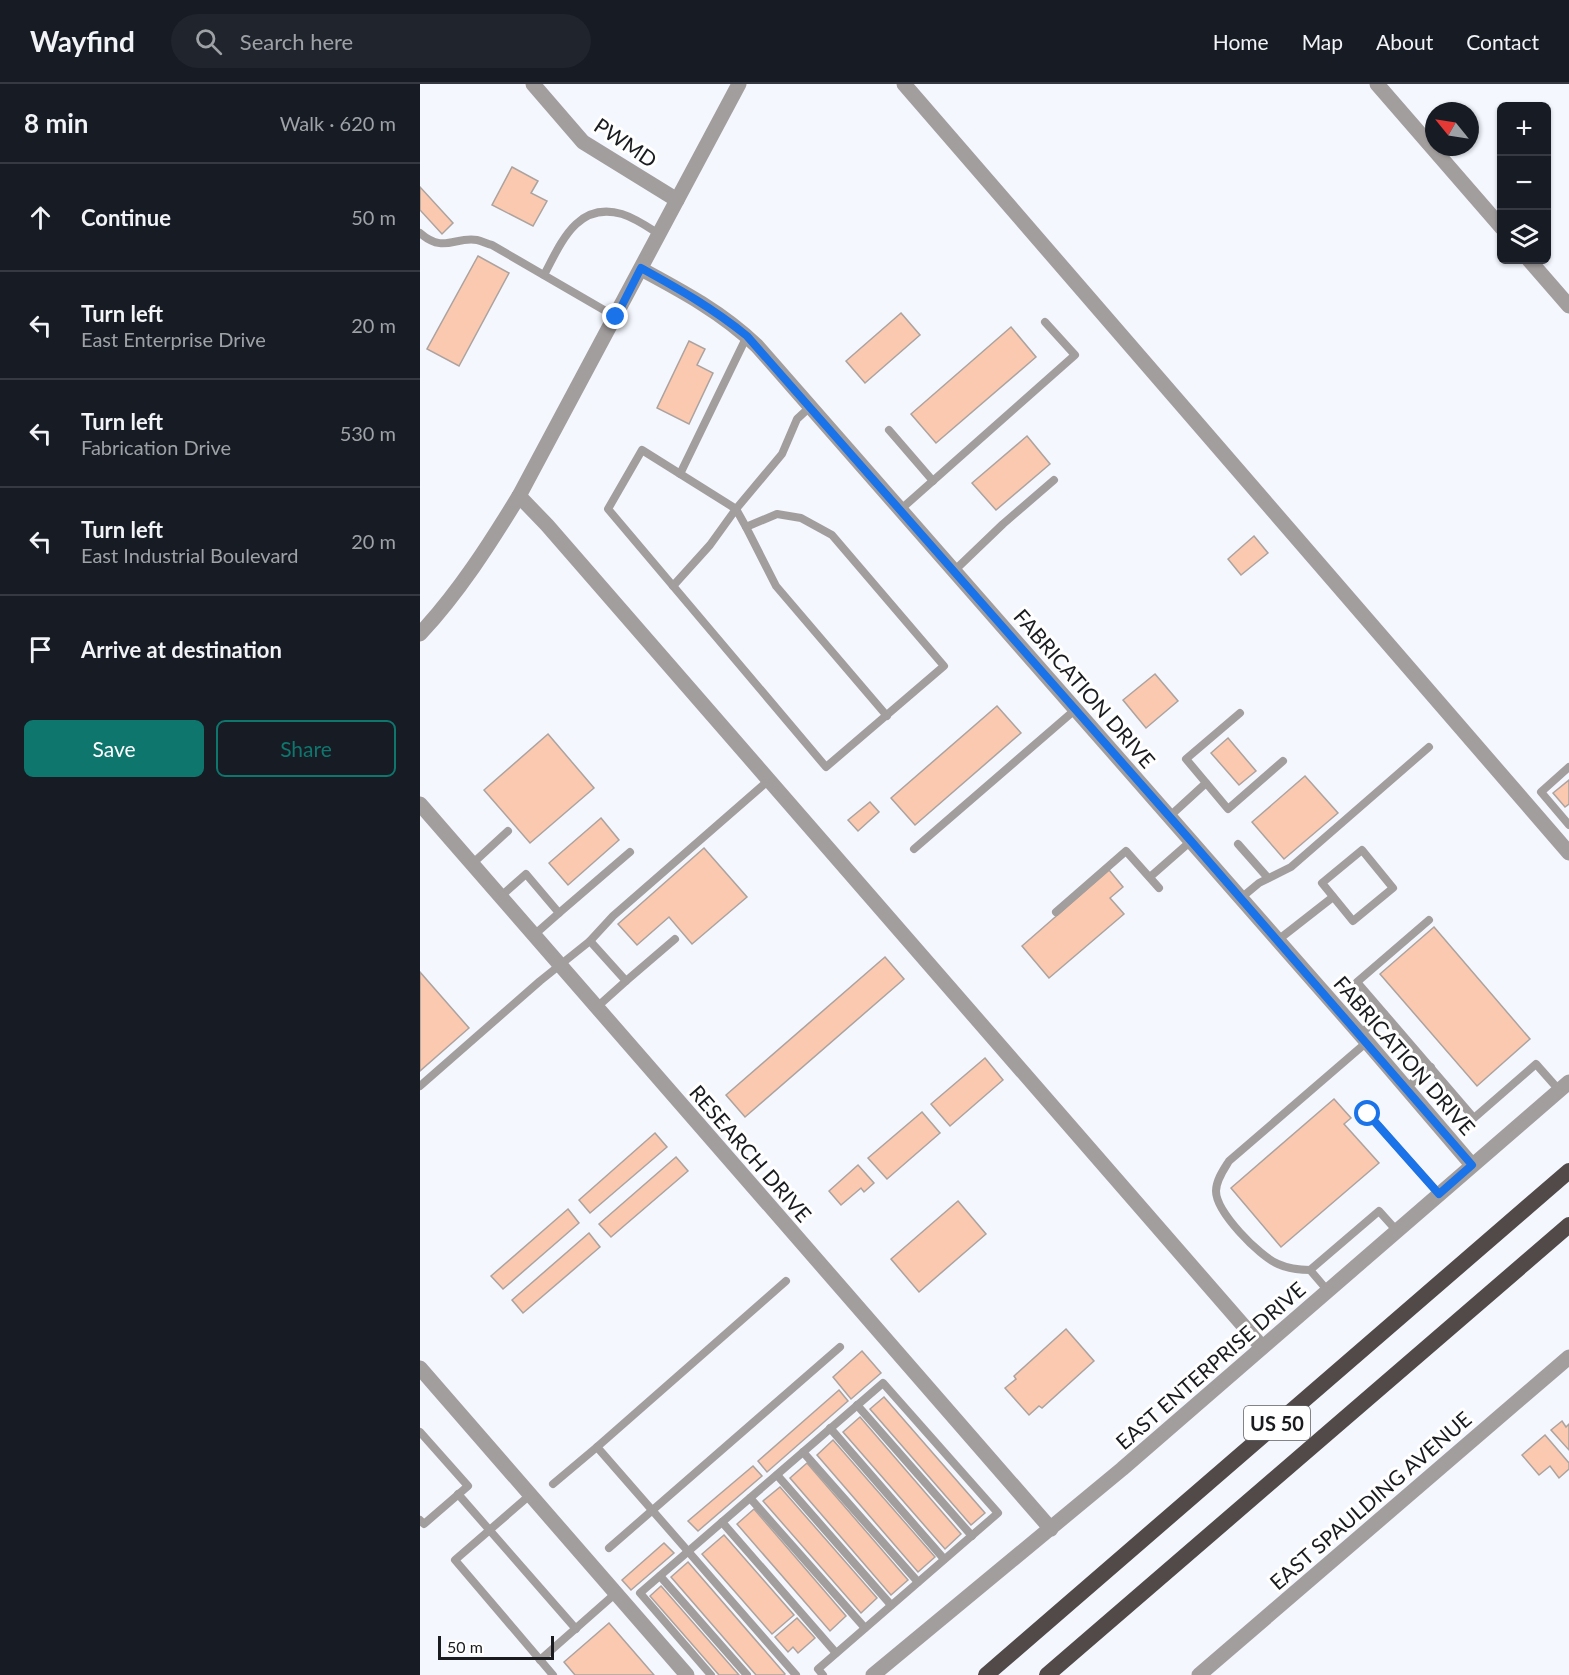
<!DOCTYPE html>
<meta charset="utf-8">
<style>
:root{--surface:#171b24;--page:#20242c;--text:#f1f3f6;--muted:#9ea1a6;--line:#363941;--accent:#0f766e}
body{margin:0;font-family:Lato,sans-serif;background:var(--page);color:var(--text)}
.controls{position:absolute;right:18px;top:18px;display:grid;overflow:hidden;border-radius:9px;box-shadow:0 2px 4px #0004}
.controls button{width:54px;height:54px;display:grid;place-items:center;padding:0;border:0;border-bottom:2px solid var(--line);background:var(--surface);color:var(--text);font:30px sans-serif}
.compass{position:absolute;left:1005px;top:18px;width:54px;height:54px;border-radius:50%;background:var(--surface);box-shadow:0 2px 4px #0004;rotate:300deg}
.scale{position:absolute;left:18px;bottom:15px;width:116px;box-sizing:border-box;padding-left:6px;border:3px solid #191b1e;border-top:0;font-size:16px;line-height:21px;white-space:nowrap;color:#191b1e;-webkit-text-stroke:4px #fff;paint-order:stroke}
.stop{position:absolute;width:18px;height:18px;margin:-14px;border:4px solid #1a73e8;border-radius:50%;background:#fff}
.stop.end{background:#1a73e8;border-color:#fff;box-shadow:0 2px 6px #0008}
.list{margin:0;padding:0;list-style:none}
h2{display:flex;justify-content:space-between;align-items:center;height:78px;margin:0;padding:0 24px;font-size:26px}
h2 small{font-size:20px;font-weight:400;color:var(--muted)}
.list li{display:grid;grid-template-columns:39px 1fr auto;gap:18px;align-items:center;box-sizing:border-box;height:108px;padding:0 24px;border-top:2px solid var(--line)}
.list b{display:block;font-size:22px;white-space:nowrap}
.list p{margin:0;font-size:20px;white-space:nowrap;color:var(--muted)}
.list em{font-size:20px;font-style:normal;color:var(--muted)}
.actions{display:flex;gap:12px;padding:18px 24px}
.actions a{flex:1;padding:14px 0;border:2px solid var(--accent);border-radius:9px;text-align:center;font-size:21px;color:var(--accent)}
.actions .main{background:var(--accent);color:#fff}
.icon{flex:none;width:33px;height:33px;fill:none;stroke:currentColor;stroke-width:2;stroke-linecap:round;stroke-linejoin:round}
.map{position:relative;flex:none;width:1149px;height:1591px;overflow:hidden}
header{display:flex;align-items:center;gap:36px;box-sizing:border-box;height:84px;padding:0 30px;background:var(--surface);border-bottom:2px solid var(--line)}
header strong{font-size:28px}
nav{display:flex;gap:33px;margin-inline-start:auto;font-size:21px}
.search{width:420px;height:54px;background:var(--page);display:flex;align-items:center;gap:15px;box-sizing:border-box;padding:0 21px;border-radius:33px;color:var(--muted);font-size:22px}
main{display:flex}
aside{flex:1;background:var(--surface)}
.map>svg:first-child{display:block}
.building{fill:#fbc8b0;stroke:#aca39f;stroke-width:1.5}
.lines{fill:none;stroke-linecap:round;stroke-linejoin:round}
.service{stroke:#a39e9e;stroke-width:8}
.minor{stroke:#a39e9e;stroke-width:15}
.tertiary{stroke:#a39e9e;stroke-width:15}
.trunk{stroke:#524a49;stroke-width:16}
.route{stroke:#1a73e8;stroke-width:8}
.labels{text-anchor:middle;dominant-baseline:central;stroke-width:6;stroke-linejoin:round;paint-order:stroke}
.shield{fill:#fff;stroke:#5e5f62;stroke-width:1.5}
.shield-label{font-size:20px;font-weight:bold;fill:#191b1e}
.street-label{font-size:21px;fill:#191b1e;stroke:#fff}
</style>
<header>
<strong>Wayfind</strong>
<div class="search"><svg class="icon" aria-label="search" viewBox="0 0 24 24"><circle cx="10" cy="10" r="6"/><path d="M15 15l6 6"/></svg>Search here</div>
<nav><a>Home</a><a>Map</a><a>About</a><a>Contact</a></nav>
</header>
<main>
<aside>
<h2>8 min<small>Walk · 620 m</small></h2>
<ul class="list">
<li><svg class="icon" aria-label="ahead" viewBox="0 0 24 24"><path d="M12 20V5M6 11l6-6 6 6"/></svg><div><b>Continue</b></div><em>50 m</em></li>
<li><svg class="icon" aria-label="left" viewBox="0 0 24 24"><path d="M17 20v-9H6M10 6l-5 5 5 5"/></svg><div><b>Turn left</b><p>East Enterprise Drive</p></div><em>20 m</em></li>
<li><svg class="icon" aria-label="left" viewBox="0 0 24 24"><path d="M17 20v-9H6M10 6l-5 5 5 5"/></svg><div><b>Turn left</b><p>Fabrication Drive</p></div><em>530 m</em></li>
<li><svg class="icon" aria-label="left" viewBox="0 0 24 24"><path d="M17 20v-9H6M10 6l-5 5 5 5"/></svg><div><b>Turn left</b><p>East Industrial Boulevard</p></div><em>20 m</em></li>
<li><svg class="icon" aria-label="arrive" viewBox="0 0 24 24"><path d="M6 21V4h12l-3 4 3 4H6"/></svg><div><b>Arrive at destination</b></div></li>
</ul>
<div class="actions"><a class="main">Save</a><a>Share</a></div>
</aside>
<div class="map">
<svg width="1149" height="1591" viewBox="0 0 1149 1591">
<rect width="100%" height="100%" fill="#f4f7fe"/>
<g class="building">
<path d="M 92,83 L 118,97 L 111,109 L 127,117 L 113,142 L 72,121 Z"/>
<path d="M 0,103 L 33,139 L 22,150 L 0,126 Z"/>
<path d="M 58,172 L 89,189 L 39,282 L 7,265 Z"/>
<path d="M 481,229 L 500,251 L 445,299 L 426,277 Z"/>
<path d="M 591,243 L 616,273 L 516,359 L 491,330 Z"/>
<path d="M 269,257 L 285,265 L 277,281 L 293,289 L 269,340 L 237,324 Z"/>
<path d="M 607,352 L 630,380 L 576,426 L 552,399 Z"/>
<path d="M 834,452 L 848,469 L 821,491 L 808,475 Z"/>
<path d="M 735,590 L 758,617 L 726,644 L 703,616 Z"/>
<path d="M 577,622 L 601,649 L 495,741 L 471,714 Z"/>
<path d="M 128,650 L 174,704 L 110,759 L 64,706 Z"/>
<path d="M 808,654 L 836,687 L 819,701 L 791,669 Z"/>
<path d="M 885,692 L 918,729 L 864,775 L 832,738 Z"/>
<path d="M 1149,696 L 1149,720 L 1145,723 L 1133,709 Z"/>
<path d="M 450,718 L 459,728 L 438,747 L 428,736 Z"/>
<path d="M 181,734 L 199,756 L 148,801 L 129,779 Z"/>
<path d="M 284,764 L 327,813 L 272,860 L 249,833 L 217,861 L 198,840 Z"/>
<path d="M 689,786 L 703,803 L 690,814 L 704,830 L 629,894 L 602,862 Z"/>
<path d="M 1014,843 L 1110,955 L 1057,1002 L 960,890 Z"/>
<path d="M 465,873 L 484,895 L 325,1033 L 306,1011 Z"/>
<path d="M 0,888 L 49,944 L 0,987 Z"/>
<path d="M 565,974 L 583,996 L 530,1042 L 511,1020 Z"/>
<path d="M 914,1015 L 931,1034 L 924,1040 L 959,1079 L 861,1163 L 811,1104 Z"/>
<path d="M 502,1028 L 520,1049 L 467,1095 L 448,1074 Z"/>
<path d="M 235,1049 L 247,1063 L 170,1129 L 159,1116 Z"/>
<path d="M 256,1073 L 268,1087 L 191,1153 L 179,1140 Z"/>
<path d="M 438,1081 L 454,1099 L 444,1108 L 441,1104 L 421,1121 L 409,1107 Z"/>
<path d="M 538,1117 L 566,1150 L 499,1208 L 471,1175 Z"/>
<path d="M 148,1125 L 159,1139 L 83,1205 L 71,1192 Z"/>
<path d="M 169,1149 L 180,1163 L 103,1229 L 92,1216 Z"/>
<path d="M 646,1245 L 674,1277 L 622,1324 L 619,1322 L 609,1331 L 585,1304 L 596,1295 L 594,1292 Z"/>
<path d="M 442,1267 L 461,1289 L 431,1315 L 413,1293 Z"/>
<path d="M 419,1306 L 428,1317 L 347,1388 L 338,1377 Z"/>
<path d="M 464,1313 L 565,1429 L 551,1441 L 450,1325 Z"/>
<path d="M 440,1333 L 541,1450 L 525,1465 L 423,1348 Z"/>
<path d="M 1142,1337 L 1146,1343 L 1149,1340 L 1149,1366 L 1131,1346 Z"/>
<path d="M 1125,1351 L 1149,1379 L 1149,1385 L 1139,1394 L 1130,1382 L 1119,1391 L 1102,1371 Z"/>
<path d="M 413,1356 L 515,1473 L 498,1488 L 397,1371 Z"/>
<path d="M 387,1379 L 488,1496 L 471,1511 L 370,1394 Z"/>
<path d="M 333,1382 L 342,1392 L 278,1447 L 268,1437 Z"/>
<path d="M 360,1403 L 457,1514 L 441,1529 L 343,1417 Z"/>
<path d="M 334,1425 L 426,1532 L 410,1547 L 317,1440 Z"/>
<path d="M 304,1451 L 374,1531 L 352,1550 L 282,1470 Z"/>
<path d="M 244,1459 L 254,1469 L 211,1506 L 202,1496 Z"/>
<path d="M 268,1478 L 365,1590 L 364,1591 L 336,1591 L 251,1493 Z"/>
<path d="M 241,1502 L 319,1591 L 299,1591 L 230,1512 Z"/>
<path d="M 377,1534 L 395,1554 L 378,1569 L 373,1563 L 368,1568 L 355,1553 Z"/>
<path d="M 189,1539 L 234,1591 L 155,1591 L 144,1578 Z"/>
</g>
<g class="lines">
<g class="service">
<path d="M 0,149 C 24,170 35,152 57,156 C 62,157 67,160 72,161 L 196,233"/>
<path d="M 124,191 C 141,159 157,117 202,130 C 215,134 228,143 239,150"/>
<path d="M 390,323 L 377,335 L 362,370 L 316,425 L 222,366 L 188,425 L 406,683 L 524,582 L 412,451 L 381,434 L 357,430 L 326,443 L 356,502 L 467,632"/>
<path d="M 469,346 L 513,397"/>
<path d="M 260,390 L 327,252"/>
<path d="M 480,426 L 655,271 L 625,238"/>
<path d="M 534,487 L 583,440 L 634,396"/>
<path d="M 253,502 L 290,461 L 316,425 L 326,443"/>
<path d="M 820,629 L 766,675 L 808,725 L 863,677"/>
<path d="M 1149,683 L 1121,708 L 1149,741"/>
<path d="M 750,732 L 786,699"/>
<path d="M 818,760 L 848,794"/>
<path d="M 494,765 L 656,625"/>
<path d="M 942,766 L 973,804 L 933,837 L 902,799 Z"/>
<path d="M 52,780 L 88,747"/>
<path d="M 730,793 L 771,757"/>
<path d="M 80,813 L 106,790 L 139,829 L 114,851"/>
<path d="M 821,814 L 839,799 L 871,783 L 1009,663"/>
<path d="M 636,828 L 706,767 L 739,804"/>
<path d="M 139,829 L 210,768"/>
<path d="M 1009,836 L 937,898 L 1054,1034 L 1116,980 L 1139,1006"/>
<path d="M 858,856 L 913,813"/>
<path d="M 170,857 L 193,832 L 349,696"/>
<path d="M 206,897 L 255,855"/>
<path d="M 940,950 L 964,930"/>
<path d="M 0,1002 L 120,897 L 170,857 L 206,897 L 177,923"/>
<path d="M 986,1004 L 1011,983"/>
<path d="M 948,1030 L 1019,1110"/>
<path d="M 890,1186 L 959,1127 L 977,1147"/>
<path d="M 366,1197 L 177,1363 L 376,1591"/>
<path d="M 908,1207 L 890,1186 C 879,1186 869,1185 858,1180 C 839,1172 796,1128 796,1107 C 796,1096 804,1085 809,1077 L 947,958"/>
<path d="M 437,1321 L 552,1452"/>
<path d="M 410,1344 L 524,1475"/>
<path d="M 0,1348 L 48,1402 L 4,1440 L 0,1436"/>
<path d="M 383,1368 L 498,1498"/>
<path d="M 357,1391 L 471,1521"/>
<path d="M 133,1400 L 177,1363"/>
<path d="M 38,1410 L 156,1545"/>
<path d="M 110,1411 L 35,1476 L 133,1591"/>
<path d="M 330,1414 L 445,1544"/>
<path d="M 302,1438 L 416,1569"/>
<path d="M 189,1464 L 420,1263"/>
<path d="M 240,1492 L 327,1591"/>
<path d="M 120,1576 L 196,1509"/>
<path d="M 291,1591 L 220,1509 L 463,1299 L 578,1429 L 398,1585 L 403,1591"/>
</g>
<g class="minor">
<path d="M 113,0 L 163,58 L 257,116"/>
<path d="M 484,0 L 1149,769"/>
<path d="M 957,0 L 1082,144"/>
<path d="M 1109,176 L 1149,222"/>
<path d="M 221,185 C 262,207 303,229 337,262 L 947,958 L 1052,1081"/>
<path d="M 99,412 L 127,441 L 842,1263"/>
<path d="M 0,720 L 631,1445"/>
<path d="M 0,1284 L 267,1591"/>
<path d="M 453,1591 L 702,1385 L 1149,998"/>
</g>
<g class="tertiary">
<path d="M 0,550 C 39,508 69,461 99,412 L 319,0"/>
<path d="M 779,1591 L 1149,1273"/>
</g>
<g class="trunk">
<path d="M 566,1591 L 1149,1087"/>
<path d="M 627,1591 L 1149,1141"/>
</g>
</g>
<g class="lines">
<path class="route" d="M 196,233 L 221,184 C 259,205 294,225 327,252 L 771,757 L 1052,1081 L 1019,1110 L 948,1030"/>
</g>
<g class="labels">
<rect class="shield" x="824" y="1322" width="66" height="34" rx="4.5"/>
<g class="shield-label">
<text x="857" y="1339">US 50</text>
</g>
<g class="street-label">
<text transform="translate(206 58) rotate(34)">PWMD</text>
<text transform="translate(665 604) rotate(49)">FABRICATION DRIVE</text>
<text transform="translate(985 971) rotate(49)">FABRICATION DRIVE</text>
<text transform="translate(331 1069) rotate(49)">RESEARCH DRIVE</text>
<text transform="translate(790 1281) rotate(-41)">EAST ENTERPRISE DRIVE</text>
<text transform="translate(950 1416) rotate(-41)">EAST SPAULDING AVENUE</text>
</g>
</g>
</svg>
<div class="controls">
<button>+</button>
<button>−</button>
<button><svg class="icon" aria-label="layers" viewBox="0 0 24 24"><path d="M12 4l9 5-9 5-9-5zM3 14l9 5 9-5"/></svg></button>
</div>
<svg class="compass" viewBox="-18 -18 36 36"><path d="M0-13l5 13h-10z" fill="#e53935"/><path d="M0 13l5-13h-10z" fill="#9ea1a6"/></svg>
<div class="scale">50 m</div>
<div class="stop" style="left:948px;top:1030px"></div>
<div class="stop end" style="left:196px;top:233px"></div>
</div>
</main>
